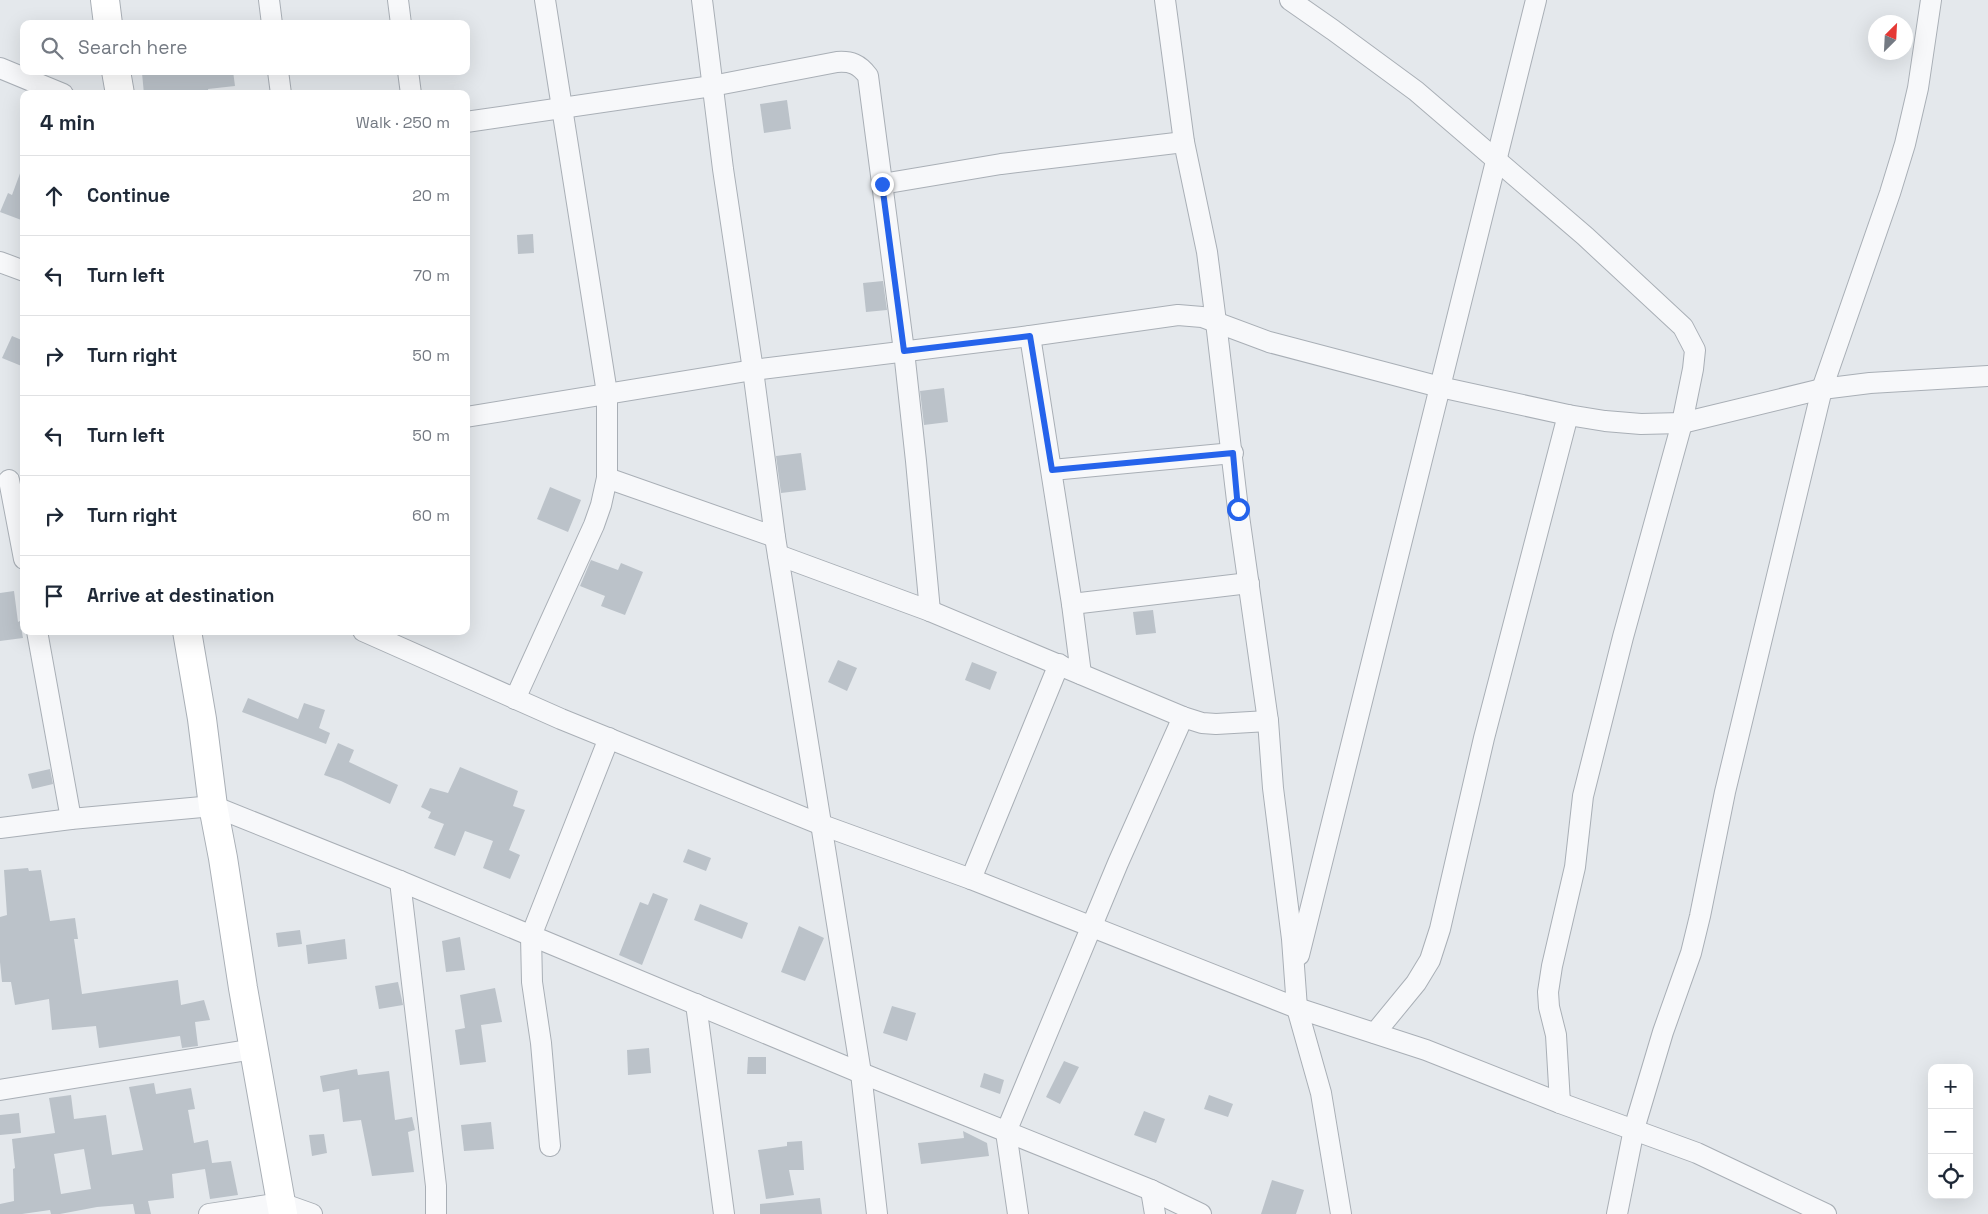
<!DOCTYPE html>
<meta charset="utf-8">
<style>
:root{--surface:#fff;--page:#f6f6f7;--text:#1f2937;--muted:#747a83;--line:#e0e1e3}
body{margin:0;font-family:"Space Grotesk",sans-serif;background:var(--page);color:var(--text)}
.controls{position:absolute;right:15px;bottom:15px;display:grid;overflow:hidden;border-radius:10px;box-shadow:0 5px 20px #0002}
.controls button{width:45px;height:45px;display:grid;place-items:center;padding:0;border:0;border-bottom:1px solid var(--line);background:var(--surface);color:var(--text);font:25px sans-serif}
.compass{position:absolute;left:1868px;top:15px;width:45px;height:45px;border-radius:50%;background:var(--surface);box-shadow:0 5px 20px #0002;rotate:24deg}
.stop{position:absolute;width:15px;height:15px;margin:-11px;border:4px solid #2563eb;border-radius:50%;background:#fff}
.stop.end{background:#2563eb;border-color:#fff;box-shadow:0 1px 5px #0008}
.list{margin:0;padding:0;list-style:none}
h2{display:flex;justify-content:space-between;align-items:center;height:65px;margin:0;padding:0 20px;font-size:21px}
h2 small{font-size:16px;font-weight:400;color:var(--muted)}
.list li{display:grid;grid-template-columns:32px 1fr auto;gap:15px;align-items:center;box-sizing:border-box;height:80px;padding:0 20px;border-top:1px solid var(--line)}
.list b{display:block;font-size:19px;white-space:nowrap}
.list em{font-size:16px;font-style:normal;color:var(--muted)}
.icon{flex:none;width:28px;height:28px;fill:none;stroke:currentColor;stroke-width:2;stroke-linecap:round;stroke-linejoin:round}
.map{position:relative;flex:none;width:1988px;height:1214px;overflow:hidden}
.search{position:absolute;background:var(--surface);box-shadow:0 5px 20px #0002;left:20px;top:20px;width:450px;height:55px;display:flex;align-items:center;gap:12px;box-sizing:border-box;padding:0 18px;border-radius:10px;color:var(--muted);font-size:19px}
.panel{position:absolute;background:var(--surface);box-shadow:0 5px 20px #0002;left:20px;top:90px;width:450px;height:545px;border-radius:10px}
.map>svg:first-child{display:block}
.building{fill:#bbc2c9;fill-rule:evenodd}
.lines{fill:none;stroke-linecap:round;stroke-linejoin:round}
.street-casing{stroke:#a9afb6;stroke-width:22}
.secondary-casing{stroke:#a9afb6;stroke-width:30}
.street{stroke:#f7f8fa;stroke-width:20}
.secondary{stroke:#fff;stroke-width:28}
.route{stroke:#2563eb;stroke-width:6}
</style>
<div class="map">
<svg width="1988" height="1214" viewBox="0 0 1988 1214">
<rect width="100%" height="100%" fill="#e4e8ec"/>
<g class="building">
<path d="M 156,71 L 233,71 L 235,86 L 208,89 L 209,94 L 144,94 L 142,73 Z"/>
<path d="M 787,100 L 791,129 L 764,133 L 760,104 Z"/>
<path d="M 22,168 L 24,169 L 24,221 L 0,212 L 8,193 L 12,195 Z"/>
<path d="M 533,234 L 534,253 L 518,254 L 517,235 Z"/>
<path d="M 883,281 L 887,310 L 866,312 L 863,283 Z"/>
<path d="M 12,336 L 24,341 L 24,367 L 2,358 Z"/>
<path d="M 944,388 L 948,422 L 924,425 L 920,391 Z"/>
<path d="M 801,453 L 806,490 L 781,493 L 776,456 Z"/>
<path d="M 550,487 L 581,500 L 568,532 L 537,519 Z"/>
<path d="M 591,560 L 618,570 L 621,563 L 643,572 L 625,615 L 601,606 L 605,596 L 580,586 Z"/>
<path d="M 14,591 L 18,622 L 20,621 L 23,638 L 0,641 L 0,593 Z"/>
<path d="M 1153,610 L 1156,633 L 1136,635 L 1133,612 Z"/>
<path d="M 838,660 L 857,668 L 847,691 L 828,682 Z"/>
<path d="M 972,662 L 997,672 L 990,690 L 965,680 Z"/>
<path d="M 248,698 L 298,719 L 304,703 L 325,710 L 319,728 L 330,733 L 326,744 L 242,712 Z"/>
<path d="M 338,743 L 354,750 L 349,762 L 398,785 L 390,804 L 341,781 L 324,775 Z"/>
<path d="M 460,767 L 518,791 L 513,806 L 525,810 L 509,850 L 520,855 L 510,879 L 483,868 L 493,841 L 465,831 L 455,856 L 434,848 L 444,824 L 428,818 L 431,812 L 421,807 L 430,788 L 448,793 Z"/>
<path d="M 50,769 L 53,784 L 32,789 L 28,774 Z"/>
<path d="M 688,849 L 711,858 L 706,871 L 683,862 Z"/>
<path d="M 28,868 L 29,871 L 41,870 L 50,921 L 75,918 L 78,939 L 74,939 L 82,994 L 178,980 L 181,1005 L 204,1000 L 210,1020 L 195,1022 L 198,1046 L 182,1048 L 180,1036 L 99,1048 L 96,1026 L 52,1030 L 49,999 L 15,1005 L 11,982 L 2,982 L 0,962 L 0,917 L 7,915 L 4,870 Z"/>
<path d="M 653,893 L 668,899 L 642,965 L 619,955 L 640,902 L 648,905 Z"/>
<path d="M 700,904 L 748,923 L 742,939 L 694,920 Z"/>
<path d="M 799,926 L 824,938 L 805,981 L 781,972 Z"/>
<path d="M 300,930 L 302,944 L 278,947 L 276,933 Z"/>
<path d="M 460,937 L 465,970 L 446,972 L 442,941 Z"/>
<path d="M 345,939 L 347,959 L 308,964 L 306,945 Z"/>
<path d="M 398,982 L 403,1005 L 379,1009 L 375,986 Z"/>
<path d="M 495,988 L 502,1022 L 481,1025 L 486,1062 L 460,1065 L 455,1030 L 465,1028 L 460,995 Z"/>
<path d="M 892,1006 L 916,1013 L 907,1041 L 883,1033 Z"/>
<path d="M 649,1048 L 651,1073 L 628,1075 L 627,1050 Z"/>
<path d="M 748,1057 L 766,1057 L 766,1074 L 747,1074 Z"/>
<path d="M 1064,1061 L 1079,1067 L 1060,1104 L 1046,1097 Z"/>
<path d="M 357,1069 L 358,1075 L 389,1071 L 395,1120 L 412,1117 L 415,1130 L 408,1132 L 414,1172 L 372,1176 L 361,1120 L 343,1122 L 339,1089 L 323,1092 L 320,1076 Z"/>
<path d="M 984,1073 L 1004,1080 L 1000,1094 L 980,1087 Z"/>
<path d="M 154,1083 L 156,1094 L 191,1088 L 195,1109 L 188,1110 L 194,1143 L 208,1140 L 212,1163 L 231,1161 L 238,1195 L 210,1199 L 205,1169 L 172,1174 L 174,1198 L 148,1201 L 151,1214 L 135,1214 L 133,1204 L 97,1207 L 60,1214 L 51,1214 L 50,1210 L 22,1214 L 0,1214 L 0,1204 L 14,1201 L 13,1169 L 15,1168 L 12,1139 L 55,1133 L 49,1098 L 71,1095 L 74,1119 L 106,1115 L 112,1155 L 143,1150 L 129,1087 ZM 84,1149 L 91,1189 L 61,1194 L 54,1154 Z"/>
<path d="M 1209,1095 L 1233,1104 L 1228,1117 L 1204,1109 Z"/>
<path d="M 1144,1111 L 1165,1119 L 1156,1143 L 1134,1135 Z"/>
<path d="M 19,1113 L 21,1133 L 0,1135 L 0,1115 Z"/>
<path d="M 491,1122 L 494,1149 L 464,1151 L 461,1125 Z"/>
<path d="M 963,1131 L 987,1143 L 989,1156 L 921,1164 L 918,1143 L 964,1138 Z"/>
<path d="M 324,1134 L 327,1153 L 312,1156 L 309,1135 Z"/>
<path d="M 802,1141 L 804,1170 L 789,1170 L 794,1195 L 766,1199 L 758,1150 L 787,1146 L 787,1142 Z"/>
<path d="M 1272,1180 L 1304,1190 L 1296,1214 L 1261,1214 Z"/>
<path d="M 820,1198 L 822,1214 L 760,1214 L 760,1204 Z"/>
</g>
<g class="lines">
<defs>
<g id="street">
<path d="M 269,0 L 272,24"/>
<path d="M 398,0 L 401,24"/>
<path d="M 702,0 L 723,169 L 753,370 L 775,537 L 861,1073 L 877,1214"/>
<path d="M 1290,0 L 1333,30 L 1416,91 L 1585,236 L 1683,327 L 1695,350 L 1693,369 L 1682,423 L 1623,637 L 1583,796 L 1575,867 L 1552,966 L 1548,992 L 1549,1007 L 1556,1035 L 1560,1103"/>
<path d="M 0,68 L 63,94"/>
<path d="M 278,71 L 281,94"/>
<path d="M 408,71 L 411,94"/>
<path d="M 466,122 L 712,86 L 837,62 C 851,61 859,64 868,76 L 904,351 L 916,461 L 930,611"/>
<path d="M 882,184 L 1001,164 L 1184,142"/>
<path d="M 0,262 L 24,271"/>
<path d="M 1030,336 L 1072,604 L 1081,674"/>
<path d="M 466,417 L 753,370 L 1030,336 L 1178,315 L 1202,317 L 1269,342 L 1440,387 L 1568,415 L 1605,421 L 1641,424 L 1682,423 L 1822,389 L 1870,383 L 1988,376"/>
<path d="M 1052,470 L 1233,453"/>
<path d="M 607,478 L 775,537"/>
<path d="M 9,480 L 24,559"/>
<path d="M 778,555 L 930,611 L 1183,717 L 1202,723 L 1216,724 L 1268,721"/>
<path d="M 1072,604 L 1249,583"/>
<path d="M 37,631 L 71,819"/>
<path d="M 363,631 L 561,719 L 822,825 L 971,879 L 1297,1008 L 1292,939 L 1273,788 L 1268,721 L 1238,509 L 1216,322 L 1207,252 L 1184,142 L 1165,0"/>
<path d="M 515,699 L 594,525 L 601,505 L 607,478 L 607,393 L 545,0"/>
<path d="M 0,828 L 71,819 L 213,806 L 400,881 L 861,1073 L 1151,1190 L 1201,1214"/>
<path d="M 971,879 L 1059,664"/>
<path d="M 400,881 L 436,1186 L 436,1214"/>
<path d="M 1299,955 L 1536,0"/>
<path d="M 696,1004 L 724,1214"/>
<path d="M 1297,1008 L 1426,1050 L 1560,1103 L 1697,1153 L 1826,1214"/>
<path d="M 1297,1008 L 1321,1093 L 1341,1214"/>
<path d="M 1375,1033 L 1416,983 L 1430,960 L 1440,929 L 1484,738 L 1568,415"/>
<path d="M 0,1090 L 254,1049"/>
<path d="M 550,1146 L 541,1043 L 532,982 L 531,936 L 609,738"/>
<path d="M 1151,1190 L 1155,1214"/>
<path d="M 209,1214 L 281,1203 L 312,1214"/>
<path d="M 1018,1214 L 1006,1132 L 1118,863 L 1183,717"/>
<path d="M 1617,1214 L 1634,1129 L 1663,1032 L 1691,953 L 1700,916 L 1725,792 L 1822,389 L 1890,193 L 1905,144 L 1918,88 L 1931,0"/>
</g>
<g id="secondary">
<path d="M 105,0 L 108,24"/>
<path d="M 116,71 L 120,94"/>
<path d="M 187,631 L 202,719 L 213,806 L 223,858 L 243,988 L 283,1214"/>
</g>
</defs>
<use href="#street" class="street-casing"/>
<use href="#secondary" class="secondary-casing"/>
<use href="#street" class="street"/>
<use href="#secondary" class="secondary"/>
</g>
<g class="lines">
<path class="route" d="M 882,184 L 904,351 L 1030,336 L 1052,470 L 1233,453 L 1238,509"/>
</g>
</svg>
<div class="controls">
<button>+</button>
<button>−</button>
<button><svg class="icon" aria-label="locate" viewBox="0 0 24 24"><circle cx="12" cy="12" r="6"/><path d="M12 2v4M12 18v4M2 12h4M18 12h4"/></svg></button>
</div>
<svg class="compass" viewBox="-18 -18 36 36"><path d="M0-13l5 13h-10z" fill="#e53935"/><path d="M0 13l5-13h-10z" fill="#747a83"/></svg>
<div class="stop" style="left:1238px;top:509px"></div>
<div class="stop end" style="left:882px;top:184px"></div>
<div class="search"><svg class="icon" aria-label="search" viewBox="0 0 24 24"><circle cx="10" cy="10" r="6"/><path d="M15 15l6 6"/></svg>Search here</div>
<section class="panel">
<h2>4 min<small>Walk · 250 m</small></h2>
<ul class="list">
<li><svg class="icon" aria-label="ahead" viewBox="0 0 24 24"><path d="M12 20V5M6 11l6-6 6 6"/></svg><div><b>Continue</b></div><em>20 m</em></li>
<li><svg class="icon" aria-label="left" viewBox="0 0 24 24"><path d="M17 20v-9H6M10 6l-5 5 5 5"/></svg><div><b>Turn left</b></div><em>70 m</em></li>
<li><svg class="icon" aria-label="right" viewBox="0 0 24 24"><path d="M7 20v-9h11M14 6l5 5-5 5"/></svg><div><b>Turn right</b></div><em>50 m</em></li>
<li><svg class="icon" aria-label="left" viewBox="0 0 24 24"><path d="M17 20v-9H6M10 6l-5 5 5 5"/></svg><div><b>Turn left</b></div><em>50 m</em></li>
<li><svg class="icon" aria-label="right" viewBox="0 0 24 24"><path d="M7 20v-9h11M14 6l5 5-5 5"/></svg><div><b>Turn right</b></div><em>60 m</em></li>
<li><svg class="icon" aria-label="arrive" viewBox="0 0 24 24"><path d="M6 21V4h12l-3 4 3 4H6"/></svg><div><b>Arrive at destination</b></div></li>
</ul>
</section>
</div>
